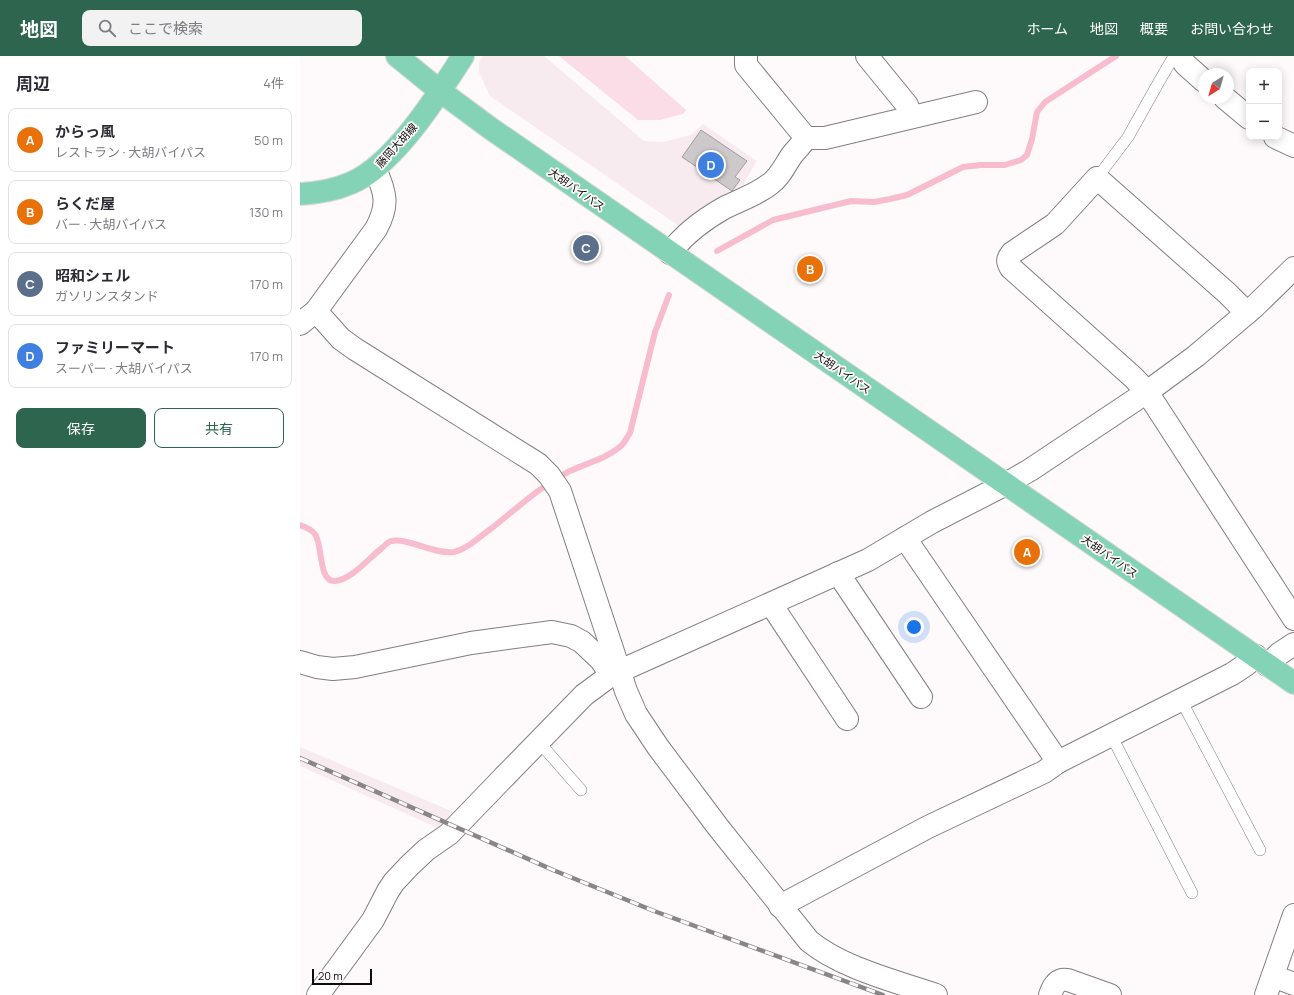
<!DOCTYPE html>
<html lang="ja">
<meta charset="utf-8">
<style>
:root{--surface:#fff;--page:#f2f2f3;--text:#2b2b33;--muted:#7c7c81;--line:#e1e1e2;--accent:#2d654e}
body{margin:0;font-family:Manrope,"Noto Sans JP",sans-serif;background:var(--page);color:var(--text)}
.controls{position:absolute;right:12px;top:12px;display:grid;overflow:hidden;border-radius:8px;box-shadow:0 2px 10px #0003}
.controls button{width:36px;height:36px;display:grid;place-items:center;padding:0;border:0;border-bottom:1px solid var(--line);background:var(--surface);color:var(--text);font:20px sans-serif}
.compass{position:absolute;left:898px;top:12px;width:36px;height:36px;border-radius:50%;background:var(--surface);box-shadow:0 2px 10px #0003;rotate:217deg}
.scale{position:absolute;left:12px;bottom:10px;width:60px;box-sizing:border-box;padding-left:4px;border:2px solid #0d0b0c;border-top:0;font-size:11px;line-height:14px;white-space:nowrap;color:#0d0b0c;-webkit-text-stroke:3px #fefafb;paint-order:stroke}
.you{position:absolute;left:614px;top:571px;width:14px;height:14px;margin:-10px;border:3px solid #fff;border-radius:50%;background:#1a73e8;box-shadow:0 0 0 6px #1a73e833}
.badge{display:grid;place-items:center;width:26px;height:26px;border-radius:50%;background:var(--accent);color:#fff;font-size:13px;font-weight:700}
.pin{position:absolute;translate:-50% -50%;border:2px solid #fff;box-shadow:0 1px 4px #0006}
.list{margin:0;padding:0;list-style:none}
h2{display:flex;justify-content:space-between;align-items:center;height:52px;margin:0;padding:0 16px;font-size:17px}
h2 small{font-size:13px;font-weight:400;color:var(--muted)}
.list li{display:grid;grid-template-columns:26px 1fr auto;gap:12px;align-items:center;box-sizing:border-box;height:64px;margin:0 8px 8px;padding:0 8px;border:1px solid var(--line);border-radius:8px}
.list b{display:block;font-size:15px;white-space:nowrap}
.list p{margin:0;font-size:13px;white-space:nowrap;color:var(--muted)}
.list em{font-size:13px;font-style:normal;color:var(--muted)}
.actions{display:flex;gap:8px;padding:12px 16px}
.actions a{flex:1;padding:9px 0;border:1px solid var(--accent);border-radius:8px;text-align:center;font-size:14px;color:var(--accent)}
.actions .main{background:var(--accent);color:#fff}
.icon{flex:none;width:22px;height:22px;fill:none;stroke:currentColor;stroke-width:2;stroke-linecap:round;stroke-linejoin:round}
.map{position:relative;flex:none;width:994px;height:939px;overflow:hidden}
header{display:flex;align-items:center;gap:24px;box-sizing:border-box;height:56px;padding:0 20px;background:var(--accent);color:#fff}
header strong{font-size:19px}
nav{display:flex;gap:22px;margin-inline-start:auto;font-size:14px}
.search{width:280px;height:36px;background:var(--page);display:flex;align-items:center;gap:10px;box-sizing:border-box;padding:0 14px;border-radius:8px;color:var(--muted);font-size:15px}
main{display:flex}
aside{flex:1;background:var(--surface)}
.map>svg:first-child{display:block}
.built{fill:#f8ebef}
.green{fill:#fadde6}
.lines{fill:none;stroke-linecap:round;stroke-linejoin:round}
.stream{stroke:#f7bdcf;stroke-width:6}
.building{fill:#cdc9ca;stroke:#a19d9e}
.service-casing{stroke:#837f80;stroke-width:12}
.minor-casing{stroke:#837f80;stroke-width:24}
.tertiary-casing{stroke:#837f80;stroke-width:24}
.primary-casing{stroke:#d8d8d8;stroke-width:24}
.service{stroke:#fff;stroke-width:11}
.minor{stroke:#fff;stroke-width:22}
.tertiary{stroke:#fff;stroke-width:22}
.primary{stroke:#84d3b6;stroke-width:22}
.rail-casing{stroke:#898687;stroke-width:4.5}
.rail{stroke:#fefafb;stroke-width:3;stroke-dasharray:9;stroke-linecap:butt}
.labels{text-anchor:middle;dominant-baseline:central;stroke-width:3.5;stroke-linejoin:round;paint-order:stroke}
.street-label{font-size:11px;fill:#0d0b0c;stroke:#fefafb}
</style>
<header>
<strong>地図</strong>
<div class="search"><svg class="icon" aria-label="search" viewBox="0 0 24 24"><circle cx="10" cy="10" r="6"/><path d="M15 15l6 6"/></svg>ここで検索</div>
<nav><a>ホーム</a><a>地図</a><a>概要</a><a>お問い合わせ</a></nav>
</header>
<main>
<aside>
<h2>周辺<small>4件</small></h2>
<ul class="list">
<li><span class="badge" style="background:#e8710a">A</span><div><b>からっ風</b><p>レストラン · 大胡バイパス</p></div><em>50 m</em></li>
<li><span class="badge" style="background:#e8710a">B</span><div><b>らくだ屋</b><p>バー · 大胡バイパス</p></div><em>130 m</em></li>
<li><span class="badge" style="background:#5c6f8a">C</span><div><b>昭和シェル</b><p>ガソリンスタンド</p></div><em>170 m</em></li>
<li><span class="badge" style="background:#3f7fe0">D</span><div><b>ファミリーマート</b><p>スーパー · 大胡バイパス</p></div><em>170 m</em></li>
</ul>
<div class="actions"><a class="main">保存</a><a>共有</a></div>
</aside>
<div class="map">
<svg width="994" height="939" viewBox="0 0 994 939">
<rect width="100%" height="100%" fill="#fefafb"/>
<g class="built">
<path d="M 183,0 L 244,0 L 344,85 L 363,86 L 391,79 L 403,68 L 457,105 L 444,127 L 446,131 L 379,170 L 190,40 L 179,16 L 179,6 Z"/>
<path d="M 0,691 L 156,757 L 140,773 L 0,710 Z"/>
</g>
<path class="green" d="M 259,0 L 325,0 L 386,54 L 383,58 L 360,64 L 338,64 Z"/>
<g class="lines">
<g class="stream">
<path d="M 417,195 L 473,164 L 551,145 L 574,146 L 590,143 L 607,139 L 663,111 L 681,109 L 705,109 L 721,104 L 727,99 L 732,83 L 737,56 L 745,46 L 816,0"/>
<path d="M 0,469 C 6,471 11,473 15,478 C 23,489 18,526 35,525 C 51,524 69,502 82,492 C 84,490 88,486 91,485 C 107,481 135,499 154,496 C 168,493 180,480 192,472 C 217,452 242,429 270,415 C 287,407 308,402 322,389 C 325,386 327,381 330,377 L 355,276 L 369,239"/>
</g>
</g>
<path class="building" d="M 401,74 L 447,105 L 435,121 L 440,124 L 432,135 L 382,101 Z"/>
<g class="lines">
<defs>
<g id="service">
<path d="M 797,122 L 828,81 L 860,24 L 874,0"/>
<path d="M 881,644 L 960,794"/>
<path d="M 811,679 L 892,837"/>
<path d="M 238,685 L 281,734"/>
</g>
<g id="minor">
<path d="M 446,0 L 446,9 L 506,82"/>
<path d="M 567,0 L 607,49 L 611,61"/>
<path d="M 880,0 L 885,8 L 904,25"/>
<path d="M 925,42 L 949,62"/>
<path d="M 975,81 L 994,90"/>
<path d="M 370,197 C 384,178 403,164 424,152 C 440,144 456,139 470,128 C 480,121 485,109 492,99 C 497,93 502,88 506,82 L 525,82 L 676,46"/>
<path d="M 16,255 L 41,283 L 55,293 L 238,408 L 249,419 L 260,435 L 326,635 L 336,658 L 358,691 L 418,771 L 509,885 C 542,912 595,925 636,939"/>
<path d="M 947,257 L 927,237 L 797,122 L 755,168 L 712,197 C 707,203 707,206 711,212 L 834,322 L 847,336 L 994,563"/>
<path d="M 0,268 L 16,255 L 76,173 C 89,149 86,137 75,113"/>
<path d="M 605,482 L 758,706"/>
<path d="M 538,517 L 621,641"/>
<path d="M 471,548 L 547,663"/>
<path d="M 0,606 L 17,611 L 33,613 L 55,611 L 171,587 L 252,576 L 271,580 L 282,586 L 301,604 L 311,619"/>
<path d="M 967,609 L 979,598 L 994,588"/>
<path d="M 480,850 L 628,771 L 744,716 L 758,706 L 932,618 L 947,608 L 956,600"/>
<path d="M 973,920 L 994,928"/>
<path d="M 18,939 L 73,864 L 88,835 L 94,826 L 109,810 L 126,794 L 149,778 L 205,720"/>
<path d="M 750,939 C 753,930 757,922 768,924 L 810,939"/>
<path d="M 966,939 L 994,859"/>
</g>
<path id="tertiary" d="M 205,720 L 284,639 L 311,619 L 568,504 L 632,466 L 706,428 L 730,414 L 847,336 L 896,300 L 955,250 L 994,212"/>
<g id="primary">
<path d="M 97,0 L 140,35 L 190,72 L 994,627"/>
<path d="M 0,138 C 17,137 35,134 51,127 C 94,109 138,39 163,0"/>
</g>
</defs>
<use href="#service" class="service-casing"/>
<use href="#minor" class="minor-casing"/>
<use href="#tertiary" class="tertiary-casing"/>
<use href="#primary" class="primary-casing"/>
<use href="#service" class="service"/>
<use href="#minor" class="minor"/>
<use href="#tertiary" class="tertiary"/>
<use href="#primary" class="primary"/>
<defs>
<path id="rail" d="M 0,702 L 253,814 L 354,855 L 583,939"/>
</defs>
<use href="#rail" class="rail-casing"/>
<use href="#rail" class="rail"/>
</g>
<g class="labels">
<g class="street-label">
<text transform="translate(96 89) rotate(-48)">藤岡大胡線</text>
<text transform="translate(277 133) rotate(35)">大胡バイパス</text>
<text transform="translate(543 316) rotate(35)">大胡バイパス</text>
<text transform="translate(810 500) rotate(35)">大胡バイパス</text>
</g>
</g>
</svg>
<div class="controls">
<button>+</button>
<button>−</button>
</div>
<svg class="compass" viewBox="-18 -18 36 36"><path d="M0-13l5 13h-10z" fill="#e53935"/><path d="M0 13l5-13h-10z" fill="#7c7c81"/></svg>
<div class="scale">20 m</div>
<div class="you"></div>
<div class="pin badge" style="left:727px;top:496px;background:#e8710a">A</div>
<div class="pin badge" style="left:510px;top:213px;background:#e8710a">B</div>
<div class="pin badge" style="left:286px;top:192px;background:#5c6f8a">C</div>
<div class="pin badge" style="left:411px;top:109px;background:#3f7fe0">D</div>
</div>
</main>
